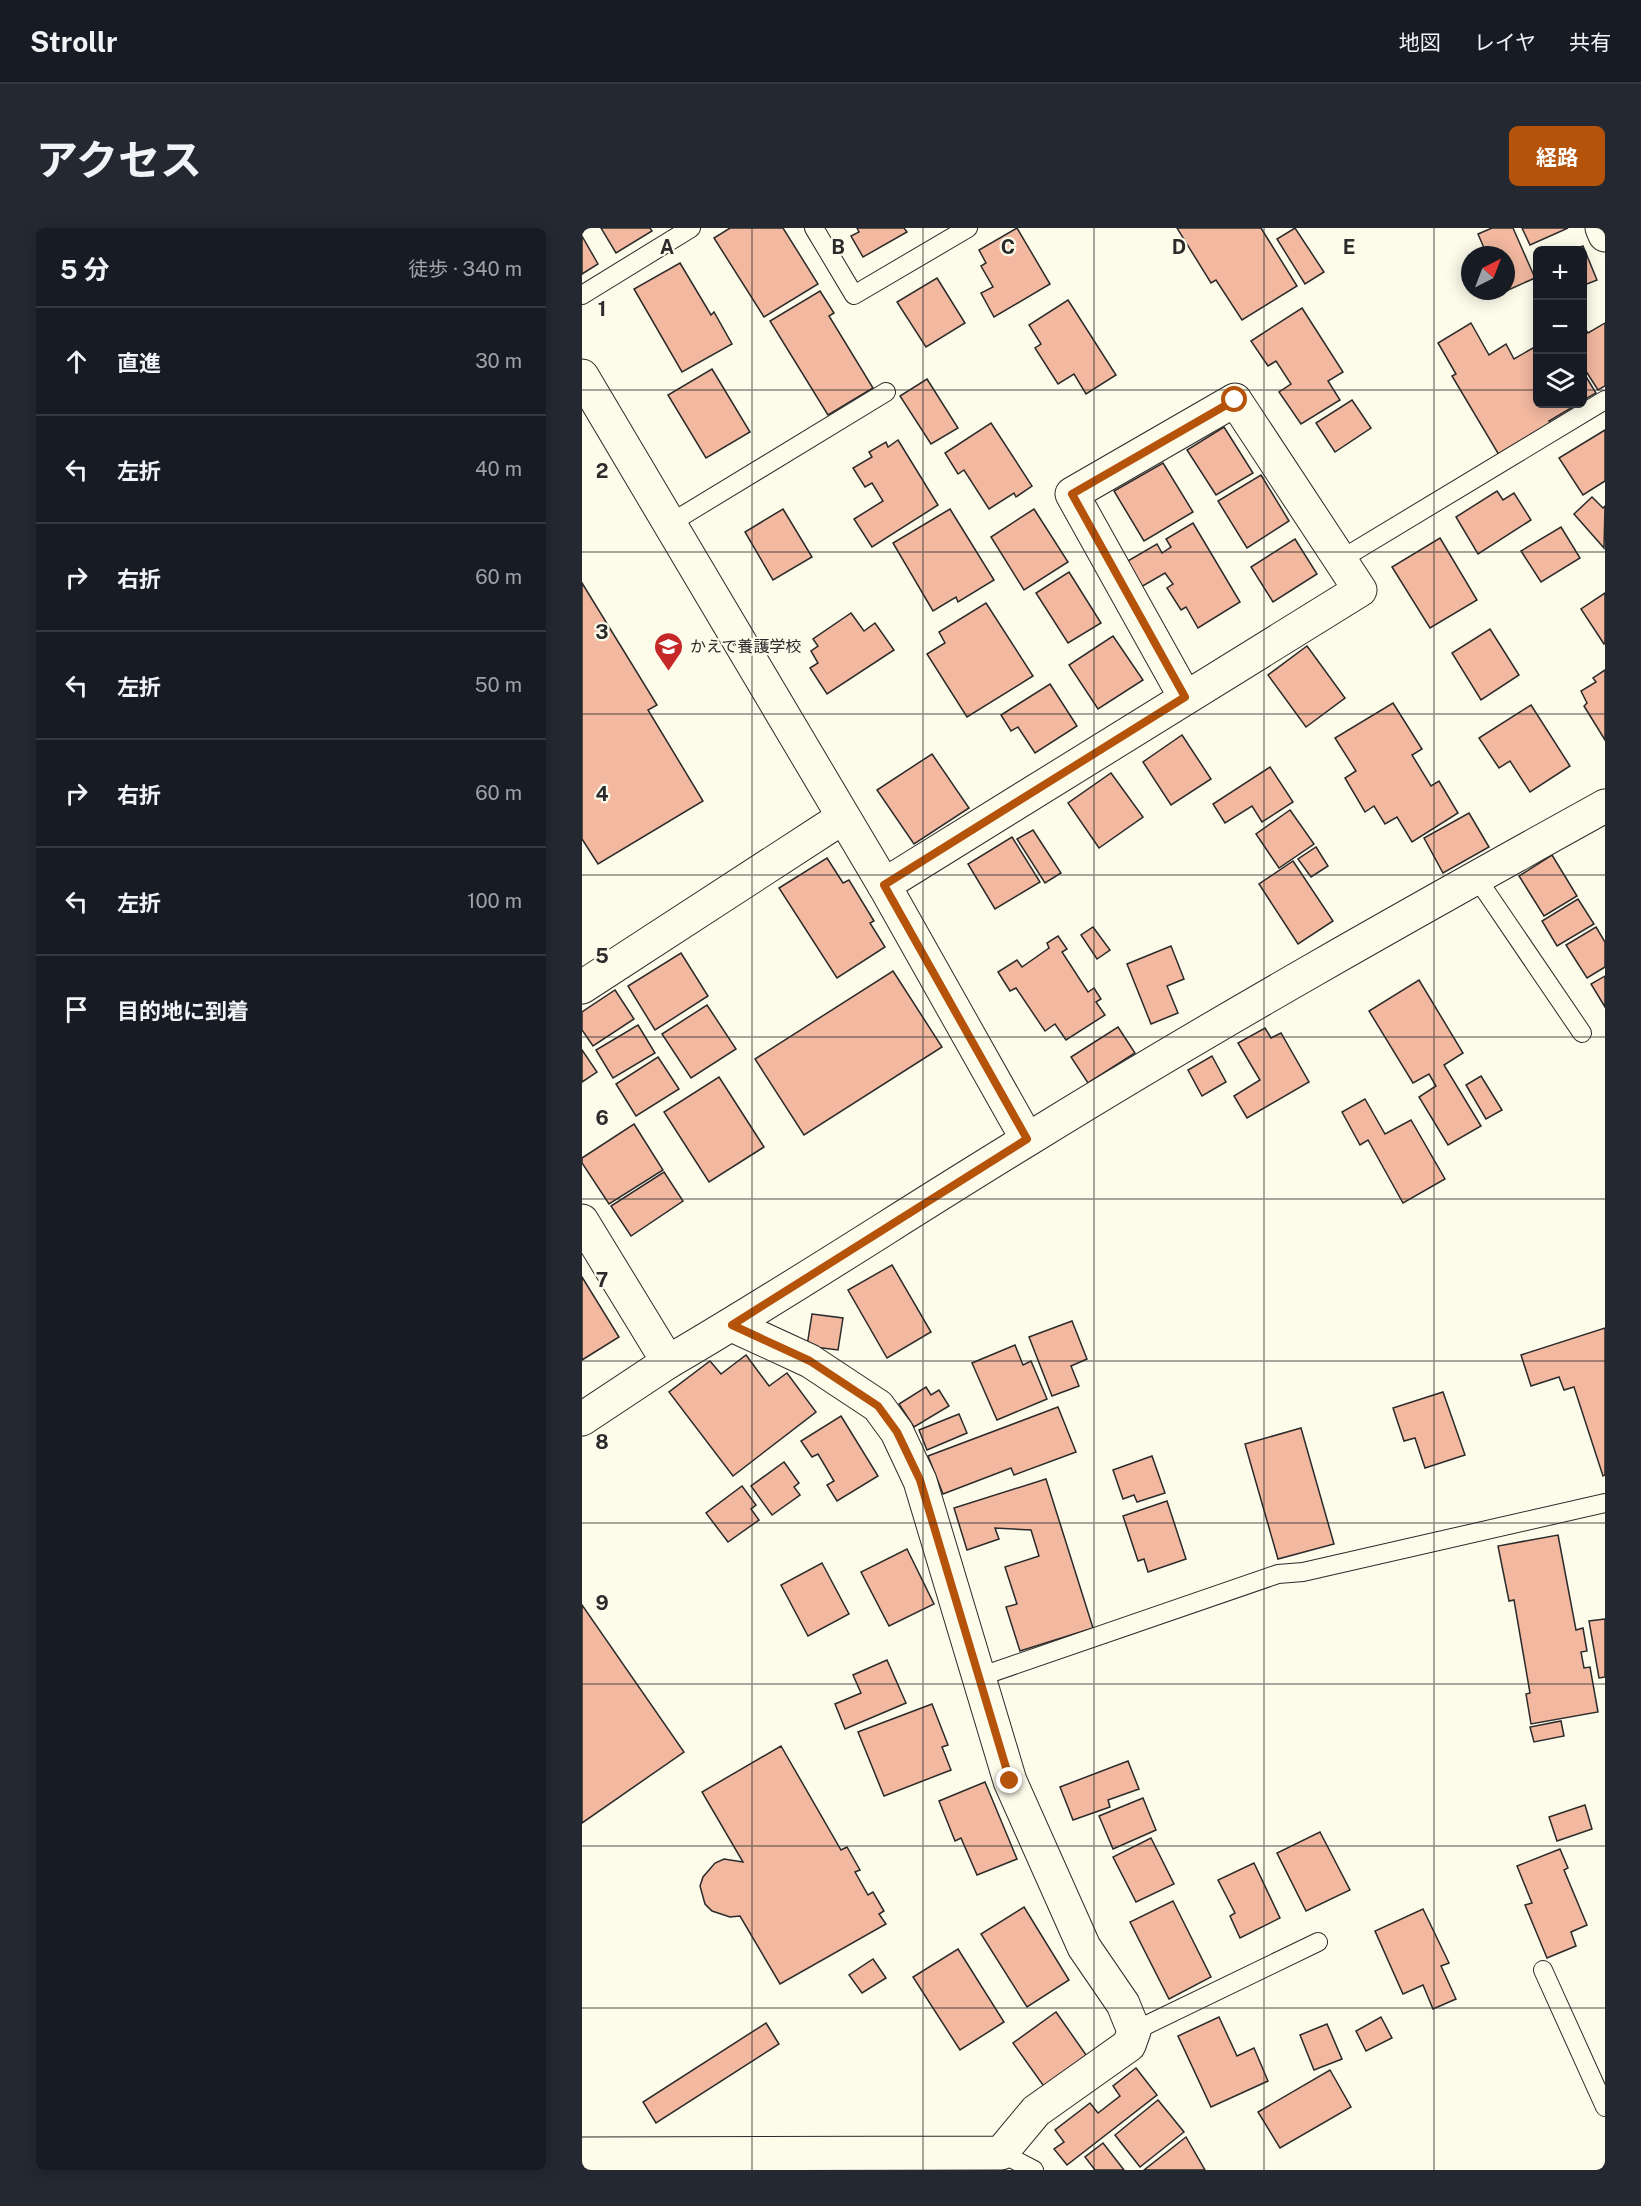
<!DOCTYPE html>
<html lang="ja">
<meta charset="utf-8">
<style>
:root{--surface:#171b24;--page:#242831;--text:#f1f3f6;--muted:#9ea1a6;--line:#363941;--accent:#b45309}
body{margin:0;font-family:"Public Sans","Noto Sans JP",sans-serif;background:var(--page);color:var(--text)}
.controls{position:absolute;right:18px;top:18px;display:grid;overflow:hidden;border-radius:9px;box-shadow:0 3px 15px #0003}
.controls button{width:54px;height:54px;display:grid;place-items:center;padding:0;border:0;border-bottom:2px solid var(--line);background:var(--surface);color:var(--text);font:30px sans-serif}
.compass{position:absolute;left:879px;top:18px;width:54px;height:54px;border-radius:50%;background:var(--surface);box-shadow:0 3px 15px #0003;rotate:42deg}
.stop{position:absolute;width:18px;height:18px;margin:-14px;border:4px solid #b45309;border-radius:50%;background:#fff}
.stop.end{background:#b45309;border-color:#fff;box-shadow:0 2px 6px #0008}
.list{margin:0;padding:0;list-style:none}
h2{display:flex;justify-content:space-between;align-items:center;height:78px;margin:0;padding:0 24px;font-size:26px}
h2 small{font-size:20px;font-weight:400;color:var(--muted)}
.list li{display:grid;grid-template-columns:39px 1fr auto;gap:18px;align-items:center;box-sizing:border-box;height:108px;padding:0 24px;border-top:2px solid var(--line)}
.list b{display:block;font-size:22px;white-space:nowrap}
.list em{font-size:20px;font-style:normal;color:var(--muted)}
.icon{flex:none;width:33px;height:33px;fill:none;stroke:currentColor;stroke-width:2;stroke-linecap:round;stroke-linejoin:round}
.map{position:relative;flex:none;width:1023px;height:1942px;overflow:hidden;border-radius:9px}
header{display:flex;align-items:center;gap:36px;box-sizing:border-box;height:84px;padding:0 30px;background:var(--surface);border-bottom:2px solid var(--line)}
header strong{font-size:28px}
nav{display:flex;gap:33px;margin-inline-start:auto;font-size:21px}
.intro{display:flex;align-items:center;justify-content:space-between;box-sizing:border-box;height:144px;padding:0 36px}
h1{margin:0;font-size:42px}
.button{padding:15px 27px;border-radius:9px;background:var(--accent);color:#fff;font-size:21px;font-weight:700}
main{display:flex;gap:36px;padding:0 36px}
aside{flex:1;background:var(--surface);border-radius:9px;box-shadow:0 3px 15px #0003}
.map>svg:first-child{display:block}
.building{fill:#f2b8a0;stroke:#2b2b2b;stroke-width:1.5}
.lines{fill:none;stroke-linecap:round;stroke-linejoin:round}
.lane-casing{stroke:#2b2b2b;stroke-width:20}
.street-casing{stroke:#2b2b2b;stroke-width:35}
.lane{stroke:#fdfbea;stroke-width:18}
.street{stroke:#fdfbea;stroke-width:33}
.route{stroke:#b45309;stroke-width:8}
.grid{fill:none;stroke:#2b2b2b;stroke-width:1.5;stroke-opacity:0.55}
.labels{text-anchor:middle;dominant-baseline:central;stroke-width:4.5;stroke-linejoin:round;paint-order:stroke}
.poi-label{font-size:16px;fill:#2b2b2b;stroke:#fdfbea;text-anchor:start}
.grid-label{font-size:20px;text-anchor:middle;font-weight:bold;fill:#2b2b2b;stroke:#fdfbea;stroke-width:4.5;stroke-linejoin:round;paint-order:stroke}
</style>
<header>
<strong>Strollr</strong>
<nav><a>地図</a><a>レイヤ</a><a>共有</a></nav>
</header>
<div class="intro"><h1>アクセス</h1><a class="button">経路</a></div>
<main>
<aside>
<h2>5 分<small>徒歩 · 340 m</small></h2>
<ul class="list">
<li><svg class="icon" aria-label="ahead" viewBox="0 0 24 24"><path d="M12 20V5M6 11l6-6 6 6"/></svg><div><b>直進</b></div><em>30 m</em></li>
<li><svg class="icon" aria-label="left" viewBox="0 0 24 24"><path d="M17 20v-9H6M10 6l-5 5 5 5"/></svg><div><b>左折</b></div><em>40 m</em></li>
<li><svg class="icon" aria-label="right" viewBox="0 0 24 24"><path d="M7 20v-9h11M14 6l5 5-5 5"/></svg><div><b>右折</b></div><em>60 m</em></li>
<li><svg class="icon" aria-label="left" viewBox="0 0 24 24"><path d="M17 20v-9H6M10 6l-5 5 5 5"/></svg><div><b>左折</b></div><em>50 m</em></li>
<li><svg class="icon" aria-label="right" viewBox="0 0 24 24"><path d="M7 20v-9h11M14 6l5 5-5 5"/></svg><div><b>右折</b></div><em>60 m</em></li>
<li><svg class="icon" aria-label="left" viewBox="0 0 24 24"><path d="M17 20v-9H6M10 6l-5 5 5 5"/></svg><div><b>左折</b></div><em>100 m</em></li>
<li><svg class="icon" aria-label="arrive" viewBox="0 0 24 24"><path d="M6 21V4h12l-3 4 3 4H6"/></svg><div><b>目的地に到着</b></div></li>
</ul>
</aside>
<div class="map">
<svg width="1023" height="1942" viewBox="0 0 1023 1942">
<rect width="100%" height="100%" fill="#fdfbea"/>
<g class="building">
<path d="M 19,0 L 68,0 L 70,3 L 34,25 Z"/>
<path d="M 148,0 L 201,0 L 236,56 L 182,89 L 132,10 Z"/>
<path d="M 275,0 L 322,0 L 325,4 L 281,29 L 269,8 L 277,4 Z"/>
<path d="M 435,0 L 468,56 L 412,89 L 399,65 L 411,59 L 399,38 L 404,35 L 397,22 Z"/>
<path d="M 595,0 L 679,0 L 715,58 L 660,92 L 634,52 L 629,55 Z"/>
<path d="M 713,0 L 742,44 L 723,56 L 695,11 Z"/>
<path d="M 910,0 L 931,0 L 953,50 L 924,63 L 924,27 L 905,27 L 896,6 Z"/>
<path d="M 940,0 L 986,0 L 948,17 Z"/>
<path d="M 0,8 L 16,36 L 0,46 Z"/>
<path d="M 1001,18 L 1015,52 L 1000,58 L 1000,22 L 990,22 Z"/>
<path d="M 98,35 L 129,87 L 132,84 L 150,116 L 100,144 L 52,61 Z"/>
<path d="M 355,50 L 383,95 L 344,119 L 315,74 Z"/>
<path d="M 238,63 L 252,85 L 247,88 L 291,160 L 246,187 L 188,93 Z"/>
<path d="M 486,72 L 534,147 L 504,166 L 492,146 L 476,156 L 453,120 L 459,116 L 447,97 Z"/>
<path d="M 720,80 L 761,144 L 746,153 L 758,172 L 719,196 L 697,164 L 709,156 L 694,133 L 686,138 L 669,113 Z"/>
<path d="M 889,95 L 907,127 L 924,116 L 932,131 L 956,117 L 956,176 L 996,176 L 967,193 L 969,196 L 917,227 L 870,148 L 874,146 L 856,115 Z"/>
<path d="M 1023,95 L 1023,158 L 1016,162 L 1000,137 L 1000,97 L 1006,105 Z"/>
<path d="M 130,141 L 168,204 L 124,230 L 86,167 Z"/>
<path d="M 1000,142 L 1014,165 L 1000,173 Z"/>
<path d="M 345,151 L 376,200 L 349,216 L 318,168 Z"/>
<path d="M 770,172 L 789,200 L 753,224 L 734,195 Z"/>
<path d="M 409,195 L 450,258 L 434,269 L 432,265 L 407,281 L 382,242 L 376,246 L 363,225 Z"/>
<path d="M 642,199 L 671,245 L 634,267 L 605,222 Z"/>
<path d="M 1023,202 L 1023,253 L 1001,267 L 977,230 Z"/>
<path d="M 316,212 L 356,277 L 290,319 L 272,291 L 301,273 L 290,255 L 283,259 L 271,240 L 290,229 L 287,224 L 304,214 L 306,219 Z"/>
<path d="M 581,235 L 611,284 L 562,313 L 532,263 Z"/>
<path d="M 679,247 L 707,293 L 665,320 L 636,273 Z"/>
<path d="M 915,263 L 921,272 L 932,265 L 949,292 L 896,326 L 874,289 Z"/>
<path d="M 1010,269 L 1021,280 L 1023,278 L 1022,320 L 992,286 Z"/>
<path d="M 201,281 L 230,329 L 191,352 L 163,304 Z"/>
<path d="M 368,281 L 412,352 L 376,374 L 374,369 L 351,383 L 311,315 Z"/>
<path d="M 452,281 L 486,334 L 442,362 L 409,309 Z"/>
<path d="M 611,295 L 658,374 L 616,400 L 604,379 L 599,382 L 585,360 L 591,356 L 583,345 L 559,359 L 544,334 L 575,316 L 580,325 L 589,319 L 584,311 Z"/>
<path d="M 979,299 L 998,330 L 959,354 L 939,323 Z"/>
<path d="M 858,310 L 895,372 L 848,400 L 810,339 Z"/>
<path d="M 713,311 L 735,346 L 691,374 L 669,339 Z"/>
<path d="M 487,344 L 519,395 L 486,415 L 454,365 Z"/>
<path d="M 0,355 L 75,477 L 66,482 L 121,573 L 16,636 L 0,611 Z"/>
<path d="M 1023,365 L 1023,415 L 1022,416 L 999,381 Z"/>
<path d="M 404,375 L 451,448 L 385,489 L 345,426 L 363,415 L 357,404 Z"/>
<path d="M 269,385 L 282,403 L 293,395 L 312,422 L 245,466 L 228,440 L 236,435 L 229,423 L 236,418 L 231,411 Z"/>
<path d="M 908,401 L 937,447 L 899,472 L 870,425 Z"/>
<path d="M 531,408 L 561,452 L 516,481 L 487,437 Z"/>
<path d="M 725,418 L 763,470 L 724,499 L 686,447 Z"/>
<path d="M 1023,442 L 1023,512 L 1002,478 L 1005,475 L 999,463 L 1014,454 L 1011,450 Z"/>
<path d="M 468,456 L 495,498 L 453,525 L 436,499 L 429,503 L 419,487 Z"/>
<path d="M 811,475 L 840,521 L 830,527 L 849,558 L 857,553 L 876,585 L 830,614 L 815,589 L 803,596 L 792,578 L 783,584 L 763,550 L 774,543 L 753,510 Z"/>
<path d="M 949,477 L 988,538 L 948,564 L 928,533 L 917,540 L 897,510 Z"/>
<path d="M 600,507 L 629,551 L 589,577 L 561,534 Z"/>
<path d="M 350,526 L 387,580 L 332,616 L 295,562 Z"/>
<path d="M 688,539 L 711,574 L 680,594 L 670,578 L 643,595 L 631,576 Z"/>
<path d="M 529,545 L 561,589 L 517,620 L 486,575 Z"/>
<path d="M 708,582 L 732,616 L 697,640 L 674,606 Z"/>
<path d="M 887,585 L 907,619 L 861,645 L 842,610 Z"/>
<path d="M 451,602 L 479,645 L 463,655 L 435,611 Z"/>
<path d="M 430,609 L 458,654 L 413,681 L 386,636 Z"/>
<path d="M 734,619 L 746,638 L 729,649 L 716,631 Z"/>
<path d="M 970,627 L 995,668 L 962,688 L 937,648 Z"/>
<path d="M 245,630 L 261,655 L 267,652 L 292,693 L 288,695 L 303,719 L 255,750 L 197,660 Z"/>
<path d="M 711,633 L 751,693 L 716,716 L 677,656 Z"/>
<path d="M 996,671 L 1012,696 L 975,718 L 960,693 Z"/>
<path d="M 511,699 L 528,722 L 515,731 L 499,707 Z"/>
<path d="M 1014,699 L 1023,714 L 1023,739 L 1005,750 L 984,717 Z"/>
<path d="M 476,708 L 485,721 L 480,724 L 506,764 L 512,760 L 519,771 L 514,774 L 523,787 L 484,812 L 473,796 L 463,803 L 434,760 L 428,763 L 416,744 L 435,732 L 440,739 L 467,720 L 465,715 Z"/>
<path d="M 589,718 L 602,751 L 585,758 L 596,785 L 569,796 L 545,736 Z"/>
<path d="M 99,725 L 126,768 L 73,802 L 46,758 Z"/>
<path d="M 311,743 L 360,819 L 222,907 L 173,831 Z"/>
<path d="M 1023,748 L 1023,779 L 1009,756 Z"/>
<path d="M 837,752 L 881,825 L 862,837 L 899,898 L 866,917 L 837,869 L 854,858 L 847,846 L 831,855 L 787,783 Z"/>
<path d="M 33,762 L 52,791 L 11,818 L 0,802 L 0,784 Z"/>
<path d="M 125,777 L 154,821 L 109,850 L 80,806 Z"/>
<path d="M 56,797 L 73,825 L 31,850 L 14,822 Z"/>
<path d="M 536,799 L 553,825 L 506,855 L 489,829 Z"/>
<path d="M 683,800 L 689,810 L 699,805 L 727,854 L 665,890 L 652,868 L 678,852 L 656,815 Z"/>
<path d="M 0,822 L 15,844 L 0,854 Z"/>
<path d="M 630,828 L 644,854 L 620,868 L 606,842 Z"/>
<path d="M 76,829 L 97,861 L 54,888 L 34,856 Z"/>
<path d="M 899,848 L 920,882 L 904,891 L 884,857 Z"/>
<path d="M 137,849 L 182,919 L 127,954 L 82,884 Z"/>
<path d="M 783,871 L 803,906 L 829,892 L 863,951 L 821,975 L 786,912 L 778,917 L 760,884 Z"/>
<path d="M 52,896 L 81,942 L 27,976 L 0,935 L 0,930 Z"/>
<path d="M 82,944 L 101,973 L 49,1008 L 29,978 Z"/>
<path d="M 310,1037 L 349,1104 L 305,1130 L 266,1062 Z"/>
<path d="M 0,1049 L 37,1109 L 0,1132 Z"/>
<path d="M 230,1086 L 261,1090 L 256,1122 L 225,1118 Z"/>
<path d="M 490,1093 L 505,1131 L 489,1138 L 497,1158 L 470,1168 L 447,1109 Z"/>
<path d="M 1023,1100 L 1023,1247 L 1021,1248 L 992,1159 L 982,1162 L 977,1149 L 949,1158 L 939,1127 Z"/>
<path d="M 433,1117 L 441,1137 L 449,1133 L 465,1171 L 415,1192 L 390,1135 Z"/>
<path d="M 164,1127 L 187,1158 L 205,1145 L 234,1184 L 151,1248 L 87,1164 L 128,1133 L 139,1146 Z"/>
<path d="M 344,1159 L 349,1167 L 357,1162 L 367,1178 L 332,1199 L 317,1176 Z"/>
<path d="M 861,1164 L 883,1227 L 843,1240 L 833,1210 L 822,1213 L 811,1180 Z"/>
<path d="M 476,1179 L 494,1224 L 432,1247 L 429,1240 L 361,1266 L 346,1228 Z"/>
<path d="M 377,1186 L 385,1205 L 345,1222 L 337,1202 Z"/>
<path d="M 259,1188 L 296,1248 L 255,1273 L 245,1257 L 252,1253 L 236,1226 L 230,1229 L 219,1213 Z"/>
<path d="M 719,1200 L 752,1316 L 696,1331 L 663,1216 Z"/>
<path d="M 570,1228 L 583,1265 L 555,1274 L 552,1267 L 541,1271 L 531,1242 Z"/>
<path d="M 202,1234 L 217,1255 L 212,1259 L 218,1267 L 190,1287 L 169,1258 Z"/>
<path d="M 464,1251 L 511,1400 L 438,1423 L 424,1379 L 435,1376 L 423,1339 L 457,1328 L 449,1302 L 413,1300 L 417,1311 L 385,1322 L 372,1280 Z"/>
<path d="M 160,1258 L 174,1277 L 169,1281 L 177,1292 L 146,1314 L 124,1285 Z"/>
<path d="M 585,1273 L 604,1331 L 566,1344 L 562,1331 L 556,1333 L 541,1288 Z"/>
<path d="M 976,1307 L 994,1402 L 1001,1400 L 1005,1423 L 999,1424 L 1002,1440 L 1008,1439 L 1016,1484 L 949,1496 L 944,1466 L 948,1465 L 932,1372 L 927,1373 L 916,1318 Z"/>
<path d="M 325,1321 L 352,1376 L 307,1398 L 279,1344 Z"/>
<path d="M 240,1335 L 267,1386 L 226,1408 L 199,1357 Z"/>
<path d="M 0,1377 L 102,1524 L 0,1595 Z"/>
<path d="M 1023,1391 L 1023,1449 L 1017,1450 L 1007,1393 Z"/>
<path d="M 305,1432 L 324,1475 L 263,1501 L 253,1476 L 279,1465 L 271,1447 Z"/>
<path d="M 350,1476 L 366,1517 L 360,1519 L 369,1542 L 302,1568 L 276,1504 Z"/>
<path d="M 979,1493 L 982,1508 L 952,1514 L 948,1499 Z"/>
<path d="M 199,1518 L 259,1622 L 265,1619 L 278,1642 L 273,1644 L 286,1667 L 291,1664 L 302,1683 L 297,1686 L 304,1696 L 198,1756 L 158,1688 L 148,1689 L 130,1683 L 123,1676 L 118,1658 L 121,1649 L 133,1635 L 142,1631 L 161,1634 L 120,1564 Z"/>
<path d="M 546,1533 L 557,1561 L 526,1572 L 528,1579 L 491,1592 L 478,1559 Z"/>
<path d="M 403,1554 L 435,1631 L 395,1647 L 379,1610 L 373,1613 L 357,1573 Z"/>
<path d="M 561,1570 L 574,1602 L 531,1621 L 517,1588 Z"/>
<path d="M 1003,1577 L 1010,1601 L 975,1613 L 967,1589 Z"/>
<path d="M 738,1604 L 768,1662 L 724,1683 L 695,1625 Z"/>
<path d="M 569,1610 L 592,1656 L 554,1674 L 531,1629 Z"/>
<path d="M 978,1621 L 986,1640 L 982,1642 L 1005,1697 L 989,1704 L 994,1718 L 965,1730 L 943,1677 L 950,1675 L 935,1638 Z"/>
<path d="M 672,1635 L 698,1690 L 658,1710 L 648,1688 L 653,1685 L 636,1652 Z"/>
<path d="M 591,1673 L 629,1749 L 587,1771 L 548,1694 Z"/>
<path d="M 442,1679 L 487,1752 L 445,1779 L 399,1706 Z"/>
<path d="M 841,1681 L 867,1735 L 859,1738 L 874,1771 L 851,1781 L 841,1757 L 821,1766 L 793,1703 Z"/>
<path d="M 376,1721 L 422,1794 L 378,1822 L 331,1749 Z"/>
<path d="M 291,1731 L 304,1750 L 280,1765 L 267,1747 Z"/>
<path d="M 474,1784 L 509,1834 L 466,1864 L 431,1815 Z"/>
<path d="M 637,1789 L 655,1828 L 672,1820 L 686,1853 L 629,1879 L 596,1808 Z"/>
<path d="M 799,1789 L 810,1810 L 784,1823 L 774,1803 Z"/>
<path d="M 184,1795 L 197,1816 L 74,1895 L 61,1874 Z"/>
<path d="M 745,1796 L 760,1831 L 732,1842 L 718,1807 Z"/>
<path d="M 554,1840 L 575,1867 L 485,1937 L 472,1921 L 482,1914 L 473,1902 L 508,1875 L 516,1885 L 538,1868 L 531,1858 Z"/>
<path d="M 748,1842 L 769,1879 L 698,1920 L 676,1884 Z"/>
<path d="M 576,1872 L 602,1904 L 558,1939 L 533,1907 Z"/>
<path d="M 604,1909 L 623,1942 L 562,1942 Z"/>
<path d="M 521,1915 L 542,1942 L 513,1942 L 503,1929 Z"/>
</g>
<g class="lines">
<defs>
<g id="lane">
<path d="M 232,0 L 272,67 L 386,0"/>
<path d="M 0,67 L 109,0"/>
<path d="M 87,296 L 304,164"/>
<path d="M 758,332 L 1023,172"/>
<path d="M 894,649 L 1000,805"/>
<path d="M 397,1449 L 696,1346 L 721,1344 L 1023,1275"/>
<path d="M 961,1742 L 1023,1879"/>
<path d="M 552,1803 L 736,1714"/>
<path d="M 419,1925 L 452,1942"/>
</g>
<g id="street">
<path d="M 1020,0 L 1023,7"/>
<path d="M 0,148 L 302,657 L 445,911"/>
<path d="M 302,657 L 778,362 L 653,172 L 490,266 L 603,469"/>
<path d="M 0,759 L 260,590"/>
<path d="M 0,993 L 86,1134 L 0,1191"/>
<path d="M 86,1134 C 208,1063 325,985 445,912 C 634,795 828,686 1023,578"/>
<path d="M 0,1926 L 419,1925 L 454,1883 L 547,1817 L 552,1803 L 541,1776 L 502,1719 L 428,1553 L 338,1253 L 315,1204 L 296,1178 L 228,1133 L 150,1097"/>
</g>
</defs>
<use href="#lane" class="lane-casing"/>
<use href="#street" class="street-casing"/>
<use href="#lane" class="lane"/>
<use href="#street" class="street"/>
</g>
<g class="lines">
<path class="route" d="M 428,1553 L 338,1252 L 315,1204 L 296,1178 L 228,1133 L 150,1097 L 445,911 L 302,657 L 603,469 L 490,266 L 653,172"/>
</g>
<path class="grid" d="M 170,0 L 170,1942M 341,0 L 341,1942M 512,0 L 512,1942M 682,0 L 682,1942M 852,0 L 852,1942M 0,162 L 956,162M 1000,162 L 1023,162M 0,324 L 1023,324M 0,486 L 1023,486M 0,647 L 1023,647M 0,809 L 1023,809M 0,971 L 1023,971M 0,1133 L 1023,1133M 0,1295 L 1023,1295M 0,1456 L 1023,1456M 0,1618 L 1023,1618M 0,1780 L 1023,1780"/>
<defs>
<symbol id="school-pin" viewBox="-11 -11 22 30"><path d="M0 17L-7.5 6A9.5 9.5 0 1 1 7.5 6Z" fill="#c62828" stroke="#fdfbea"/><path d="M0-5L7-2L0 1L-7-2ZM-4 1L0 2.5L4 1V4Q0 6-4 4Z" fill="#fff"/></symbol>
</defs>
<g fill-rule="evenodd">
<use href="#school-pin" x="70" y="402" width="33" height="45"/>
</g>
<g class="labels">
<g class="poi-label">
<text x="108" y="418">かえで養護学校</text>
</g>
</g>
<g class="grid-label">
<text x="85" y="26">A</text>
<text x="256" y="26">B</text>
<text x="426" y="26">C</text>
<text x="597" y="26">D</text>
<text x="767" y="26">E</text>
<text x="20" y="88">1</text>
<text x="20" y="250">2</text>
<text x="20" y="411">3</text>
<text x="20" y="573">4</text>
<text x="20" y="735">5</text>
<text x="20" y="897">6</text>
<text x="20" y="1059">7</text>
<text x="20" y="1221">8</text>
<text x="20" y="1382">9</text>
</g>
</svg>
<div class="controls">
<button>+</button>
<button>−</button>
<button><svg class="icon" aria-label="layers" viewBox="0 0 24 24"><path d="M12 4l9 5-9 5-9-5zM3 14l9 5 9-5"/></svg></button>
</div>
<svg class="compass" viewBox="-18 -18 36 36"><path d="M0-13l5 13h-10z" fill="#e53935"/><path d="M0 13l5-13h-10z" fill="#9ea1a6"/></svg>
<div class="stop" style="left:653px;top:172px"></div>
<div class="stop end" style="left:428px;top:1553px"></div>
</div>
</main>
